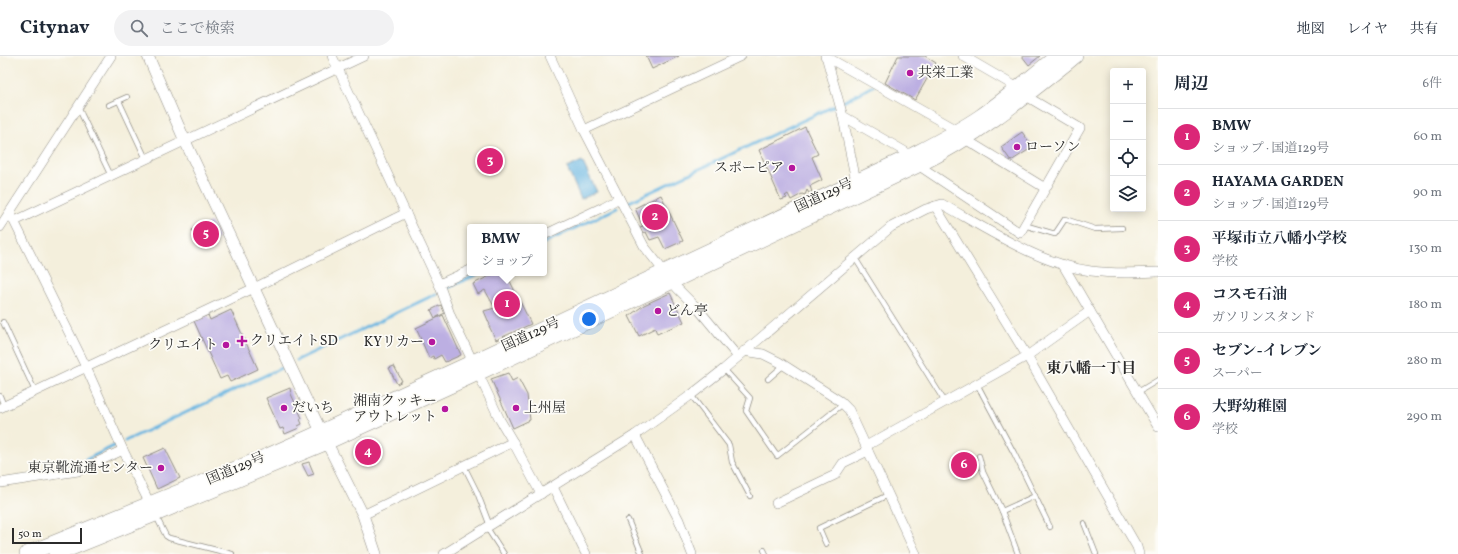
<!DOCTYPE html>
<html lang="ja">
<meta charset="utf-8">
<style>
:root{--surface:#fff;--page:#f2f2f3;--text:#1f2937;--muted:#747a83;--line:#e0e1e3;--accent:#db2777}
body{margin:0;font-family:Vollkorn,"Noto Serif JP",serif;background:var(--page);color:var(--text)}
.controls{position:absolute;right:12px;top:12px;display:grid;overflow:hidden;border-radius:4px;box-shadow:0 2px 10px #0003}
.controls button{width:36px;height:36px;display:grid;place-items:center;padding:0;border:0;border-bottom:1px solid var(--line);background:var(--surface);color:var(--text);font:20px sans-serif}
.scale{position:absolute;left:12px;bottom:10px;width:70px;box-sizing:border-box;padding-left:4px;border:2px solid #2b2b2b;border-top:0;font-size:11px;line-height:14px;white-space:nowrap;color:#2b2b2b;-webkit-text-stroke:3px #fdfcf7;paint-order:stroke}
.you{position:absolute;left:589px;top:263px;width:14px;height:14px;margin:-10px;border:3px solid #fff;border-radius:50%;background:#1a73e8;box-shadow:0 0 0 6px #1a73e833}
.badge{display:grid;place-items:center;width:26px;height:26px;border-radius:50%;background:var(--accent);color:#fff;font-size:13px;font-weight:700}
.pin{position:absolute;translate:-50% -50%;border:2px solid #fff;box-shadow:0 1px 4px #0006}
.popup{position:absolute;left:467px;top:168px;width:80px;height:52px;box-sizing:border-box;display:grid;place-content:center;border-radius:4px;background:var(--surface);filter:drop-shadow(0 1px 3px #0005);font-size:13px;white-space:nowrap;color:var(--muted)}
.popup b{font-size:15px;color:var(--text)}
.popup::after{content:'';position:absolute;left:50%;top:100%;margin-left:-8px;border:8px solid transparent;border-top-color:var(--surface)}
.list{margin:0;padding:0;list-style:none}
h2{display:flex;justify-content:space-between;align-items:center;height:52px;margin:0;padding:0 16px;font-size:17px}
h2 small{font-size:13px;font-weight:400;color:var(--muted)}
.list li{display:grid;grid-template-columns:26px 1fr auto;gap:12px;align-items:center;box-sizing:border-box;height:56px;padding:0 16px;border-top:1px solid var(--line)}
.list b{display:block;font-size:15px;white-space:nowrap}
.list p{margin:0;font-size:13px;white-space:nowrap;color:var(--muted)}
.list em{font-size:13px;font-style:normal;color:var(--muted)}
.icon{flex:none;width:22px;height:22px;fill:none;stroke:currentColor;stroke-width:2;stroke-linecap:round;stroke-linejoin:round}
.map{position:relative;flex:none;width:1158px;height:498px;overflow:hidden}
header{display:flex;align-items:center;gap:24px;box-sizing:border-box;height:56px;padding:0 20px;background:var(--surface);border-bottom:1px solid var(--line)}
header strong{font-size:19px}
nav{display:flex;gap:22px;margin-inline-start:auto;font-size:14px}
.search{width:280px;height:36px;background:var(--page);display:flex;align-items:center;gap:10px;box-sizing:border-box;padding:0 14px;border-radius:22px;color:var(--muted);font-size:15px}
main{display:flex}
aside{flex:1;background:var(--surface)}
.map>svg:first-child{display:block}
.water{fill:#67b5e1;stroke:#497086}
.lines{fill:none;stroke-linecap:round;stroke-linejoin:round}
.stream{stroke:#67b5e1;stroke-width:3}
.building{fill:#bcafe2}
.service-casing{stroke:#908d84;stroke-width:6}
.minor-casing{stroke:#908d84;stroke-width:10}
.tertiary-casing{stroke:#908d84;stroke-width:12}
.trunk-casing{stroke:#908d84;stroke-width:16}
.service{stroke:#fff;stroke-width:4.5}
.minor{stroke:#fff;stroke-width:9}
.tertiary{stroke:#fff;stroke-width:11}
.trunk{stroke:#fff;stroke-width:15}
.poi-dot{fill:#b5179e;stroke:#fdfcf7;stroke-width:1.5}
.labels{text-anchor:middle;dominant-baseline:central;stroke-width:3.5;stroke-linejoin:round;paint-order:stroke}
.poi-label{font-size:14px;fill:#2b2b2b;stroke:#fdfcf7;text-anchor:start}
.street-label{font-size:14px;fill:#2b2b2b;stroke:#fdfcf7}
.neighbourhood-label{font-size:15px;font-weight:bold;fill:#2b2b2b;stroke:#fdfcf7}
</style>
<header>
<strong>Citynav</strong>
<div class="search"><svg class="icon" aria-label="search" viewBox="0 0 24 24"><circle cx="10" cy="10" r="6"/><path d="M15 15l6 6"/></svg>ここで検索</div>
<nav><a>地図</a><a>レイヤ</a><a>共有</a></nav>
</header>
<main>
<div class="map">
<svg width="1158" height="498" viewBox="0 0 1158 498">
<rect width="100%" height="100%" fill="#fdfcf7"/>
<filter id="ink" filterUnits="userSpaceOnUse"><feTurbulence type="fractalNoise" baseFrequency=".025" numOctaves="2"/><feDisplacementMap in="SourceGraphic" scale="8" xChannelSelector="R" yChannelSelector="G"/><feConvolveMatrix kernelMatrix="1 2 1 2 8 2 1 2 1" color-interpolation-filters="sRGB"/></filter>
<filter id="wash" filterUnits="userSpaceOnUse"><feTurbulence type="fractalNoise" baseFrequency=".012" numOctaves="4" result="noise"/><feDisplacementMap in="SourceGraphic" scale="16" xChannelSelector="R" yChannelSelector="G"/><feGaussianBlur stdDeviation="0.9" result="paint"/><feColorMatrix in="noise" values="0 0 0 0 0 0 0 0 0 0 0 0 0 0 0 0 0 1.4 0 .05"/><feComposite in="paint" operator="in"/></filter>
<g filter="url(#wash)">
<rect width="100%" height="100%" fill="#f4efdc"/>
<path class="water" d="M 582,105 L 597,136 L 581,143 L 567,112 Z"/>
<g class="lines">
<g class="stream">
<path d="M 843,46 L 873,30"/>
<path d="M 627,147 L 834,50"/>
<path d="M 544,187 L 617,152"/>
<path d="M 448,232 L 480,217"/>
<path d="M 297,304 L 436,238"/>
<path d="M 125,385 L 281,312"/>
<path d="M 69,412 L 116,389"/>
</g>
</g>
<g id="blocks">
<g class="building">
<path d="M 646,0 L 679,0 L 652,13 Z"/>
<path d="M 898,0 L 925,0 L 936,7 L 915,44 L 885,27 Z"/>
<path d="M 1022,0 L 1040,0 L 1029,9 Z"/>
<path d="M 805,71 L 818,98 L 812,101 L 822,124 L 810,130 L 812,136 L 809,137 L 807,134 L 805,139 L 802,138 L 791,144 L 788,138 L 785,140 L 787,142 L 781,144 L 759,94 Z"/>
<path d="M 1022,76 L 1033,91 L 1011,105 L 1001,91 Z"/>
<path d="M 661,139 L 683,185 L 665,193 L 659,181 L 650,184 L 646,176 L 643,177 L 640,171 L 643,170 L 635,152 Z"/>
<path d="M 211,166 L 219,182 L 200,191 L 192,174 Z"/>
<path d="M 496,217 L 506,217 L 531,268 L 496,284 L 489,270 L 490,269 L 484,255 L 495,252 L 485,234 L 478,238 L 473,228 Z"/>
<path d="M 670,237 L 684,266 L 657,278 L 655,272 L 639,280 L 629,260 L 644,249 Z"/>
<path d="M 441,249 L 445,257 L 435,262 L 431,254 Z"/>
<path d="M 231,254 L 258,313 L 230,326 L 227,320 L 220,323 L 194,265 L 208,259 L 210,264 Z"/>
<path d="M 443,259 L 461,299 L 445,306 L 441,299 L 434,303 L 433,300 L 429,302 L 416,272 Z"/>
<path d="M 394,310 L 402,325 L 397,328 L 389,312 Z"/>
<path d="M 508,317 L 512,325 L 518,322 L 527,339 L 530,364 L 513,372 L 491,323 Z"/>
<path d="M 290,332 L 291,338 L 302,362 L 300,363 L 302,368 L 298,370 L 299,372 L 285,378 L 283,372 L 280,373 L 266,342 Z"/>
<path d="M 165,392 L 180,422 L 157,433 L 143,402 Z"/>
<path d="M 309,406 L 314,418 L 308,420 L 302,408 Z"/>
</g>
</g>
</g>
<g filter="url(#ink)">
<use href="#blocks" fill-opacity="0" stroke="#908d84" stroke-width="1"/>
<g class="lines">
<defs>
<g id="service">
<path d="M 119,45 L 146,103"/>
<path d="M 109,49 L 127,41"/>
<path d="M 78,51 L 111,120"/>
<path d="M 1024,169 L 1055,178 L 1065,163 L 1095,173 L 1122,172"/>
<path d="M 855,202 L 945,346"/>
<path d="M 3,266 L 35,335"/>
<path d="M 724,313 L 750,342 L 746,355 L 777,400 L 843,348"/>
<path d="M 768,323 L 784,309"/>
<path d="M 977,328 L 1014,397 L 1050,471"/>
<path d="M 1138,336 L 1158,324"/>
<path d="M 691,339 L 729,389 L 732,406 L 750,440"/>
<path d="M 0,340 L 4,350"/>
<path d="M 979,400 L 983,416 L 1002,455 L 1018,498"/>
<path d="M 464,410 L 477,436 L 490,470"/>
<path d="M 1002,455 L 1035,440"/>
<path d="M 156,460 L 166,480 L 169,482 L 232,498"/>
<path d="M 628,464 L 642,498"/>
<path d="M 1084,467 L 1096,498"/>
<path d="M 487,472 L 504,498"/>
<path d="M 826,488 L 819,472 L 888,439"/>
<path d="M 764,494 L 766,498"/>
</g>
<g id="minor">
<path d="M 332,0 L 439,228 L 451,261 L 473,306"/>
<path d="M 550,0 L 584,74 L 644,190 L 677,232 L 699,254 L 738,301"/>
<path d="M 825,0 L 958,75"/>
<path d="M 826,0 L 842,57 L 856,125"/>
<path d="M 963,0 L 1018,32"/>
<path d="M 843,60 L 904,95 L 911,100"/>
<path d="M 584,74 L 741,0"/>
<path d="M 965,83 L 1045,132"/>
<path d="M 918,109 L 1020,177 L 1080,72 L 1026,40"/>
<path d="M 935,150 L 1027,300 L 1137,491 L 1139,498"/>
<path d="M 10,157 L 86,311 L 123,394 L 150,448"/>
<path d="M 15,165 L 364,0"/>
<path d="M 0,171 L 111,0"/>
<path d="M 544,179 L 603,151 L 619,142"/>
<path d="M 1063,209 L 1158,371"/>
<path d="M 439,228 L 470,214"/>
<path d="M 744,295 L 763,298 L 779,306 L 840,345 L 849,354 L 916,498"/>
<path d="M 478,317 L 500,364 L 513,386 L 541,438"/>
<path d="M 0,352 L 254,232 L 406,157"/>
<path d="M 635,379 L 679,464 L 692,498"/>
<path d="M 866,390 L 1027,300 L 1090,255"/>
<path d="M 0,427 L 78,415 L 123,394"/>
<path d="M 553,431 L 586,498"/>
<path d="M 776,447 L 835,419 L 843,407 L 868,395"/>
<path d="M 363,459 L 513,386"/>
<path d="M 444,498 L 635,379 L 691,339 L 724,313 L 891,171 L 926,153 L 942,148 C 987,173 1039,208 1091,215 C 1114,218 1135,217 1158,216"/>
</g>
<path id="tertiary" d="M 148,0 L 185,85 L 317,367 L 363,459 L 376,498"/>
<g id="trunk">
<path d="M 27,498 L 265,401 L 310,381 L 473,306 L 911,100 C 934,88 958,76 980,61 C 1007,42 1032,21 1057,0"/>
<path d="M 56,498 L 155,458 L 327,386 L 478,317 L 918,109 C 977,80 1024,41 1075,0"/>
</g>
</defs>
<use href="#service" class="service-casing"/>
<use href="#minor" class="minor-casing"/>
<use href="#tertiary" class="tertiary-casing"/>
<use href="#trunk" class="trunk-casing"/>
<use href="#service" class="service"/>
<use href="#minor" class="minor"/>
<use href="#tertiary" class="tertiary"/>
<use href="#trunk" class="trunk"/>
</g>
</g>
<g class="poi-dot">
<circle cx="910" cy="17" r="4"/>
<circle cx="1017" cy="91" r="4"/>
<circle cx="792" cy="112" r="4"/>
<circle cx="658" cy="255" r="4"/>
<path d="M240 279h4v4h4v4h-4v4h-4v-4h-4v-4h4z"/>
<circle cx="432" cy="286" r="4"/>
<circle cx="226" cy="289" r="4"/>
<circle cx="284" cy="352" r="4"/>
<circle cx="516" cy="352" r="4"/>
<circle cx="445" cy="353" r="4"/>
<circle cx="161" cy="412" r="4"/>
</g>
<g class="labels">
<g class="poi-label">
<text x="918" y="17">共栄工業</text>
<text x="1025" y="91">ローソン</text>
<text x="784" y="112" text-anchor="end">スポーピア</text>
<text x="666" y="255">どん亭</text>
<text x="250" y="285">クリエイトSD</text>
<text x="424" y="286" text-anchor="end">KYリカー</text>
<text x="218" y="289" text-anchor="end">クリエイト</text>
<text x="437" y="345" text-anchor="end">湘南クッキー<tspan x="437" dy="16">アウトレット</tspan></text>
<text x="292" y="352">だいち</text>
<text x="524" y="352">上州屋</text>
<text x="153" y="412" text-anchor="end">東京靴流通センター</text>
</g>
<g class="street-label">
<text transform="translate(824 140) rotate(-25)">国道129号</text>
<text transform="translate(531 279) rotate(-25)">国道129号</text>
<text transform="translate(236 413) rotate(-23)">国道129号</text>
</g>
<g class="neighbourhood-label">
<text x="1091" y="313">東八幡一丁目</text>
</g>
</g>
</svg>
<div class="controls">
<button>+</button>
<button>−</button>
<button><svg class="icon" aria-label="locate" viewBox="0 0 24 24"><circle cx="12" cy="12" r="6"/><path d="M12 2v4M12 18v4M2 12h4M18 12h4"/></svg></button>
<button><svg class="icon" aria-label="layers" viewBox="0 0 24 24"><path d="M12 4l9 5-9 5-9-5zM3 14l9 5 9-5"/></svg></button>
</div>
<div class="scale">50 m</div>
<div class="you"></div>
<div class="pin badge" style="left:507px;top:248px">1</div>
<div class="popup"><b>BMW</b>ショップ</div>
<div class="pin badge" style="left:655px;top:161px">2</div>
<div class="pin badge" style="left:490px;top:105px">3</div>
<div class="pin badge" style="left:368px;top:396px">4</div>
<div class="pin badge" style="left:206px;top:178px">5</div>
<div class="pin badge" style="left:964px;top:409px">6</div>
</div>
<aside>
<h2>周辺<small>6件</small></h2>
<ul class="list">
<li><span class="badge">1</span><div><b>BMW</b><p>ショップ · 国道129号</p></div><em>60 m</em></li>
<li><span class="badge">2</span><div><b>HAYAMA GARDEN</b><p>ショップ · 国道129号</p></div><em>90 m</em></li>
<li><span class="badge">3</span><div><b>平塚市立八幡小学校</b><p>学校</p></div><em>130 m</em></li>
<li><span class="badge">4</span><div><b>コスモ石油</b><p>ガソリンスタンド</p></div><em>180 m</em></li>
<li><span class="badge">5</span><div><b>セブン-イレブン</b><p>スーパー</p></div><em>280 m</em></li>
<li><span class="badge">6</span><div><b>大野幼稚園</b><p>学校</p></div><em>290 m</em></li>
</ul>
</aside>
</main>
